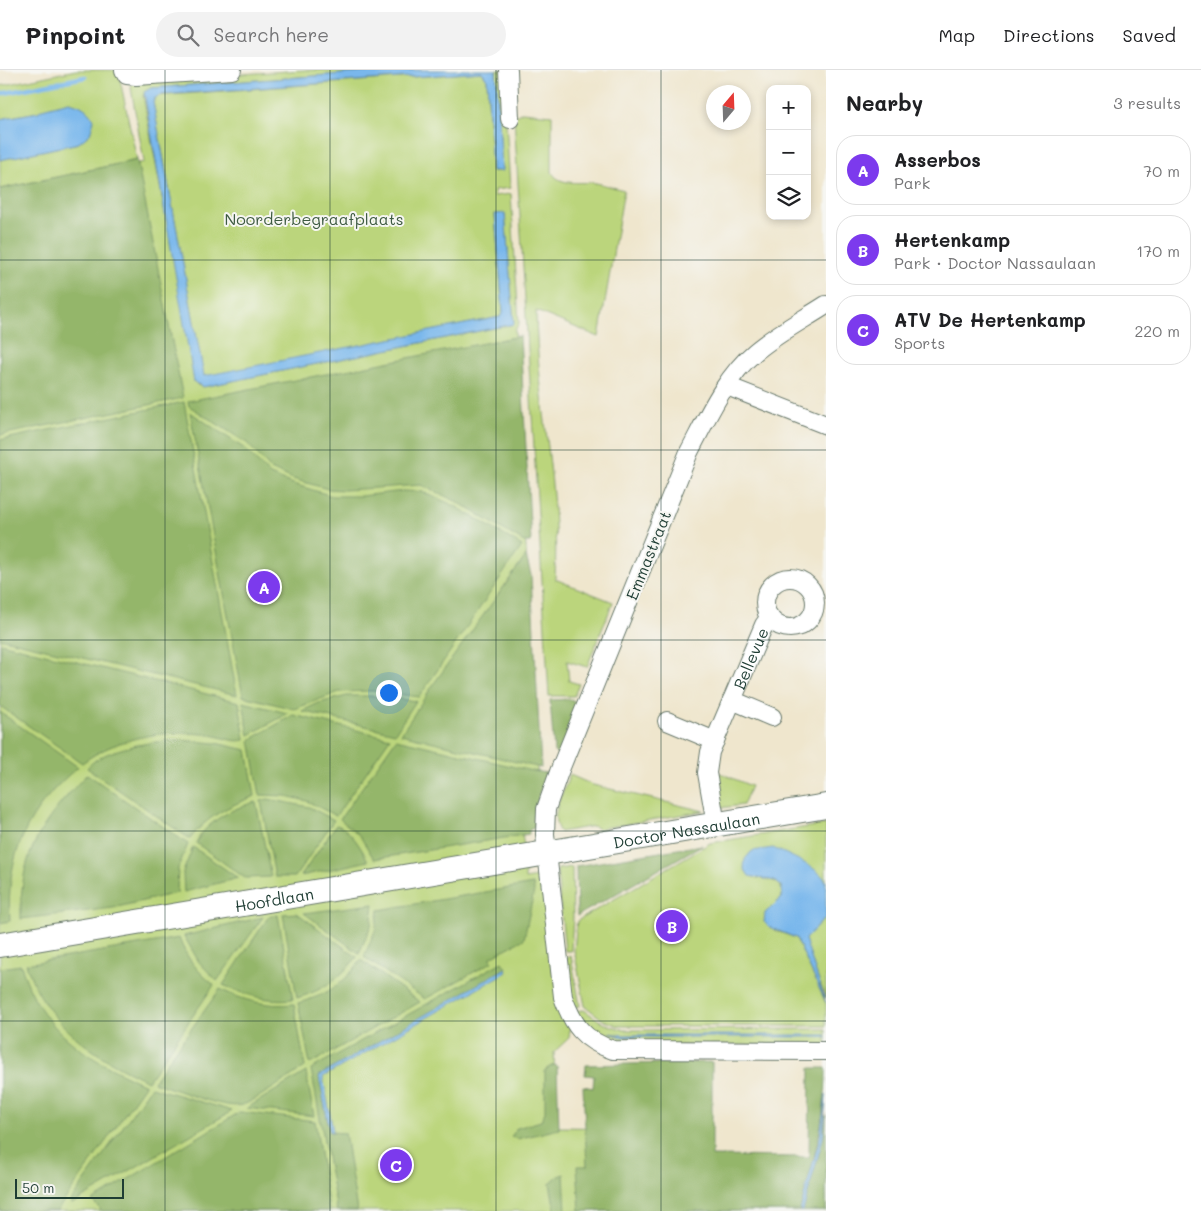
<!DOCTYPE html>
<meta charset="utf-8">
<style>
:root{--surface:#fff;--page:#f2f2f2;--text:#202124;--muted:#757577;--line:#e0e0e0;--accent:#7c3aed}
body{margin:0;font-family:Mali,sans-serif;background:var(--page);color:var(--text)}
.controls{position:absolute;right:15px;top:15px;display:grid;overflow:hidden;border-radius:10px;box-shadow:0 2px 8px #0003}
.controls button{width:45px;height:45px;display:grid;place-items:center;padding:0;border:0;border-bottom:1px solid var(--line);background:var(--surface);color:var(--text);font:25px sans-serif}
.compass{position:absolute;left:706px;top:15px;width:45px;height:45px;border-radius:50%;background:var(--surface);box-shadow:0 2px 8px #0003;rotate:19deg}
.scale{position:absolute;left:15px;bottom:12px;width:109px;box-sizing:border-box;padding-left:5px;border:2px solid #1f3d34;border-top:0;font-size:14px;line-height:18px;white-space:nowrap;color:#1f3d34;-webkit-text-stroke:4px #f6f6f2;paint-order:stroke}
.you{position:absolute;left:388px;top:622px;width:18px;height:18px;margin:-12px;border:4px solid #fff;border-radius:50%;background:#1a73e8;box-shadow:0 0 0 8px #1a73e833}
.badge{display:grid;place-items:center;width:32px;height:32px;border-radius:50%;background:var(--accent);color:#fff;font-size:16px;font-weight:700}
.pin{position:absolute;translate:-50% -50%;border:2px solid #fff;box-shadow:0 1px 5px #0006}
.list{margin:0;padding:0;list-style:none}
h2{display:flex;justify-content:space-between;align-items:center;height:65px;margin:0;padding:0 20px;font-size:21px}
h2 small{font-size:16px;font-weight:400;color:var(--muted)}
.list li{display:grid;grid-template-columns:32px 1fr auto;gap:15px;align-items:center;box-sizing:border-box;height:70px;margin:0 10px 10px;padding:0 10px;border:1px solid var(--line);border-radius:20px}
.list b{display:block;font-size:19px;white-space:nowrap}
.list p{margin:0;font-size:16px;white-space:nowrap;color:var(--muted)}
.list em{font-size:16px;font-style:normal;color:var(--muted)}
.icon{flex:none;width:28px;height:28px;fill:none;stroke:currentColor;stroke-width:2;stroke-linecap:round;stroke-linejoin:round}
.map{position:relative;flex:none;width:826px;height:1141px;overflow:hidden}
header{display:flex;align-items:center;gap:30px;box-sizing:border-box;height:70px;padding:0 25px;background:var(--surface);border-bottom:1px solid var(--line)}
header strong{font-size:24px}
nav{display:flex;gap:28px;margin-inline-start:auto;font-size:18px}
.search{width:350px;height:45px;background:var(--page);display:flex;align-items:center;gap:12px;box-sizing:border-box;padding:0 18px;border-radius:28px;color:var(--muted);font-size:19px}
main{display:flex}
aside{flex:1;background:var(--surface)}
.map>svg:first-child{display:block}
.green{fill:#bbd57b;stroke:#6d8958;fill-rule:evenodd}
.forest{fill:#94b66b;stroke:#5a7a50}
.water{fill:#79b7ec;stroke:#4c7a90}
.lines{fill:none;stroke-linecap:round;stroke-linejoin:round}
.stream{stroke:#79b7ec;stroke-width:4.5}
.street-casing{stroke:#68786a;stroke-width:20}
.secondary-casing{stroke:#68786a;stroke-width:26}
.street{stroke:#fff;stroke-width:18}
.secondary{stroke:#fff;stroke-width:24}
.grid{fill:none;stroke:#1f3d34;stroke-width:1;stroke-opacity:0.55}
.labels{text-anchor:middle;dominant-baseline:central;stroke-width:4;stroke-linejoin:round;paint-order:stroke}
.park-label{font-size:16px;fill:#3e5b42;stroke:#f6f6f2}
.street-label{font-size:16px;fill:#1f3d34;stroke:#f6f6f2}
</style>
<header>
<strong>Pinpoint</strong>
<div class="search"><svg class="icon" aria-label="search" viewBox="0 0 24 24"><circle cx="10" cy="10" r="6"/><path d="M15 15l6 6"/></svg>Search here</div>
<nav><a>Map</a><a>Directions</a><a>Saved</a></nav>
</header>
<main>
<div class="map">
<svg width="826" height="1141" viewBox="0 0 826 1141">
<rect width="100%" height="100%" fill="#f6f6f2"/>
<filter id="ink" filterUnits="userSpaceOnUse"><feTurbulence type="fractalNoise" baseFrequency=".02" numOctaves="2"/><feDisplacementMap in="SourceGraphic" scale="10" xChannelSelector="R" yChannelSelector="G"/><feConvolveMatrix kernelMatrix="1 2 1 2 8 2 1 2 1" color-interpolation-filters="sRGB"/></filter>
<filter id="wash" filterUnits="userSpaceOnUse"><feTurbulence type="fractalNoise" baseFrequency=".0096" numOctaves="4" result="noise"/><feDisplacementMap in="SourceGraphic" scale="20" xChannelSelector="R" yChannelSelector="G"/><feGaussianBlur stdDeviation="1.12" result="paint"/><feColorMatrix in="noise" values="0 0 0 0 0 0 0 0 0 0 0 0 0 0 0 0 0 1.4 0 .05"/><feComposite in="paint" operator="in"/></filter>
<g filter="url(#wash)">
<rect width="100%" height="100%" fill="#efe6cd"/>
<g class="green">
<path d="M 76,0 L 118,0 L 137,90 L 0,119 L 0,90 L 79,73 L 38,42 L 0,49 L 0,16 Z"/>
<path d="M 303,0 L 396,0 L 151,18 L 143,25 L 197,315 L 203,317 L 514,254 L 505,144 L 495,144 L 503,242 L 500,247 L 206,307 L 204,306 L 153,32 L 156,26 L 482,2 L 487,9 L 492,101 L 502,101 L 496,0 L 503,0 L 510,118 L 494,120 L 494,126 L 511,124 L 519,254 L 515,260 L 538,716 L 522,760 L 523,771 L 533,796 L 531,800 L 525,802 L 525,809 L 537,807 L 543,812 L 550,867 L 547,870 L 549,888 L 570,958 L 569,968 L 554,982 L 557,1057 L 630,1058 L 706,1091 L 826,1096 L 826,1141 L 0,1141 L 0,123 L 144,92 L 131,18 L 134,11 Z"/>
<path d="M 522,42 L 552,45 L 552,102 C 559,117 582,111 596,113 C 606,115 615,118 624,120 L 599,267 L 536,241 C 537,331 560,419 555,509 L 613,532 L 587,597 L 567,591 L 569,611 L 579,614 L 574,626 L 549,626 L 514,47 Z"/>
<path d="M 713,700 L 751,716 L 743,735 L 720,738 Z"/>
<path d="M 570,705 L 593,715 L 704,741 L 598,759 L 594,756 L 560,762 C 548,746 564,721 570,705 Z"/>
<path d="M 826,754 L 826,813 L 820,804 L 788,785 L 746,802 C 756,813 771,805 781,816 L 782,828 L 772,837 L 774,860 L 796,868 L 826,933 L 826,956 L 619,956 L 603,950 L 585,936 L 574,880 L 577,851 L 710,773 Z"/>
<path d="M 572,797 L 573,847 L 571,881 L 565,881 L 557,802 L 558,799 Z"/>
<path d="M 826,847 L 826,928 L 808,883 L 805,869 Z"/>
<path d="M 571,886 L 580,936 L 573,938 L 566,887 Z"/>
<path d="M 584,940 L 603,953 L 624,960 L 826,959 L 826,975 L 627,975 L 596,966 L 575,941 ZM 609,963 L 623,965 L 826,966 L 623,967 Z"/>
</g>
<g class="forest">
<path d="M 137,90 L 183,328 L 0,365 L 0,119 Z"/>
<path d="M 520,266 L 531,472 L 524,472 L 456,431 L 421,415 L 344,420 L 328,419 L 293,409 L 271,399 L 247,373 L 189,336 L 188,331 Z"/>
<path d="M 184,332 L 237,625 L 0,568 L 0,370 Z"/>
<path d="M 190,342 L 245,379 L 270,405 L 290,413 L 332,426 L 361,426 L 404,421 L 423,422 L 455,436 L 522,476 L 419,627 L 372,621 L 339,622 L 294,639 L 243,626 Z"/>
<path d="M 526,486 L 531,505 L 541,698 L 401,664 L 435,612 Z"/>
<path d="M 0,573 L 239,632 L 245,670 C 234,673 222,667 211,665 C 167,659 118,666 82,693 L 0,636 Z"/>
<path d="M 347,626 L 378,626 L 416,631 L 395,663 L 302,641 L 319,633 Z"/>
<path d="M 569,629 L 581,634 L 559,685 L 554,682 L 550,630 Z"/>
<path d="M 243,632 L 287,643 L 287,644 L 249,665 Z"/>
<path d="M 0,642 L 78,697 C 28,738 5,786 10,851 L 0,853 Z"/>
<path d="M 293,645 L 390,668 L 336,746 L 307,731 L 286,726 L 260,725 L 250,670 Z"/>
<path d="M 396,669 L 532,701 L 548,703 L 539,724 L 534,758 L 529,760 L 529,764 L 374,789 L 360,766 L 340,749 Z"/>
<path d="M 181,670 L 215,673 L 247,680 L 255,726 C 229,736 207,746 190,769 L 87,698 C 103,677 156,671 181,670 Z"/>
<path d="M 87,704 L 188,774 L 178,798 L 177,823 L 113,838 L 21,849 C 19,781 43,751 87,704 Z"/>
<path d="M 268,729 L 309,737 L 334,750 L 295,807 L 275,807 L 261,731 Z"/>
<path d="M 256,732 L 271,807 L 245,808 L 196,773 C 205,752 235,737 256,732 Z"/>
<path d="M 336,755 C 350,758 362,779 368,791 L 301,806 Z"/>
<path d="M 702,775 L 577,846 L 576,796 Z"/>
<path d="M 193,777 L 238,808 L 184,822 L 183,802 Z"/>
<path d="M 533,814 L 534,821 L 524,869 L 491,887 L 492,892 L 425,929 L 364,887 L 375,861 L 379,840 Z"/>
<path d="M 374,834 L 371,856 L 359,883 L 304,843 Z"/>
<path d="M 297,843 L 357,887 C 340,908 324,920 297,928 L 283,844 Z"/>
<path d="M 278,845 L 293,929 C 267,932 246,925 223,915 L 269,846 Z"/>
<path d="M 263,847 L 217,911 L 199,892 L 184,866 Z"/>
<path d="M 179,868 C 186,888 198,902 214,915 L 148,1011 C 93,986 45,953 26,894 Z"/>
<path d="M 361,890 L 420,932 L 310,994 L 298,933 C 327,925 344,914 361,890 Z"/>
<path d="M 502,892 L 507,899 L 319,1006 L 330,1062 L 345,1063 L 357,1141 L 337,1141 L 311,999 Z"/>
<path d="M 21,895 C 41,962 85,987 145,1015 L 57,1141 L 0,1141 L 0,898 Z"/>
<path d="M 220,919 C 243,931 268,937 294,934 L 305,997 C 290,1006 256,1031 242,1035 C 225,1040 172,1018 153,1012 Z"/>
<path d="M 712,992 L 712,1086 L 809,1087 L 810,998 L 826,998 C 826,1048 813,1093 800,1141 L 580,1141 L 577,1096 L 587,1096 L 583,1016 L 593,1018 L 594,1006 L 585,1005 L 586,995 Z"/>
<path d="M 553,995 L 557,996 L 559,1059 L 517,1069 L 511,1067 L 517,1058 L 541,1051 L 545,1042 L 545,1000 Z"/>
<path d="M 306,1002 L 314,1046 L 247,1038 Z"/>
<path d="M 151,1017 L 232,1041 L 72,1134 L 70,1132 Z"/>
<path d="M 240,1042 L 315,1051 L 329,1141 L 102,1141 L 92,1131 Z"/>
<path d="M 826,1045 L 826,1141 L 803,1141 L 823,1068 Z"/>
<path d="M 564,1104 L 566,1141 L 555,1141 L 550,1113 L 558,1106 Z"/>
</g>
<g class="water">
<path d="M 396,0 L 496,0 L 502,101 L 492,101 L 487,9 L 482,2 L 160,25 L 155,28 L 153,32 L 204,306 L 500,247 L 503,242 L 495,144 L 505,143 L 514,254 L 203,317 L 194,312 L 144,22 L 151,18 Z"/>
<path d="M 69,32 C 82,35 88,39 94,50 L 90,64 L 79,73 L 0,90 L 0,49 L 38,42 L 42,39 Z"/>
<path d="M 773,778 C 786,784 821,798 826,812 C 826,821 826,837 826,847 L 805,869 L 826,933 L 796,868 L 769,857 L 764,852 L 765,843 L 782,828 L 781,816 L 775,811 L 749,806 L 744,798 L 745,789 L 752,781 Z"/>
<path d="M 506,898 L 507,902 L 323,1007 L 333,1061 L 330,1062 L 319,1006 Z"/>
<path d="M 609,963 L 623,965 L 825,965 L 826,967 L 623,967 Z"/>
<path d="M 826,1024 L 823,1068 L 803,1141 L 800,1141 L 820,1067 Z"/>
</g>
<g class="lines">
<path class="stream" d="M 0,24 L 85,7"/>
</g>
</g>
<g filter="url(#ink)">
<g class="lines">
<defs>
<g id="street">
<path d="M 124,0 L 127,5 L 136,6 L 232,0"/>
<path d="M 508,0 L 510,49"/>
<path d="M 826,235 C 803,250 776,264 755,282 C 725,307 707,348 689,382 L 559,702 L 546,739 L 545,764 L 563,927 C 573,955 583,970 613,980 L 826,981"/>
<path d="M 727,316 L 826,355"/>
<circle cx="790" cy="533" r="25"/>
<path d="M 732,630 L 772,647"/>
<path d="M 667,651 L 715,671"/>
<path id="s1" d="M 716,754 L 707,703 L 710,682 L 764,555 L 770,547"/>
</g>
<g id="secondary">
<path id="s2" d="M 0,875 L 826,736"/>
</g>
</defs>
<use href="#street" class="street-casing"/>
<use href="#secondary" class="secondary-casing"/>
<use href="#street" class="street"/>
<use href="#secondary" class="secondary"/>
</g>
</g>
<path class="grid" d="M 165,0 L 165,1141M 330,0 L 330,1141M 496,0 L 496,1141M 661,0 L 661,1141M 0,190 L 826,190M 0,380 L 826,380M 0,570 L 826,570M 0,761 L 826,761M 0,951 L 826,951"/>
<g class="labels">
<g class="park-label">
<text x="314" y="148">Noorderbegraafplaats</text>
</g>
<g class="street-label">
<text transform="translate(648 485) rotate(-68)">Emmastraat</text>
<text stroke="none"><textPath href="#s1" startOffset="175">Bellevue</textPath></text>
<text stroke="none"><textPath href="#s2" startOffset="696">Doctor Nassaulaan</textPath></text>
<text stroke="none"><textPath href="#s2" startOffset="278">Hoofdlaan</textPath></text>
</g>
</g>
</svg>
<div class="controls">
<button>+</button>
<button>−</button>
<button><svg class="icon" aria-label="layers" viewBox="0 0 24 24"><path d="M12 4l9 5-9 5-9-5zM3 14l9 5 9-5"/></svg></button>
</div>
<svg class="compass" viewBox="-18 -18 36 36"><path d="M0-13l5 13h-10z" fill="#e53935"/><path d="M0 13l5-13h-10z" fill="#757577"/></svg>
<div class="scale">50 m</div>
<div class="you"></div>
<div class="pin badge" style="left:264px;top:517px">A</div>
<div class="pin badge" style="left:672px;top:856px">B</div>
<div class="pin badge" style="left:396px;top:1095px">C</div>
</div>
<aside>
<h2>Nearby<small>3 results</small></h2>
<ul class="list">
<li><span class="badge">A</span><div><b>Asserbos</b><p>Park</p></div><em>70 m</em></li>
<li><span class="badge">B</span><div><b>Hertenkamp</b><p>Park · Doctor Nassaulaan</p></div><em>170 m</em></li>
<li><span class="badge">C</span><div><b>ATV De Hertenkamp</b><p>Sports</p></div><em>220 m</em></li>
</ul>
</aside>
</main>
